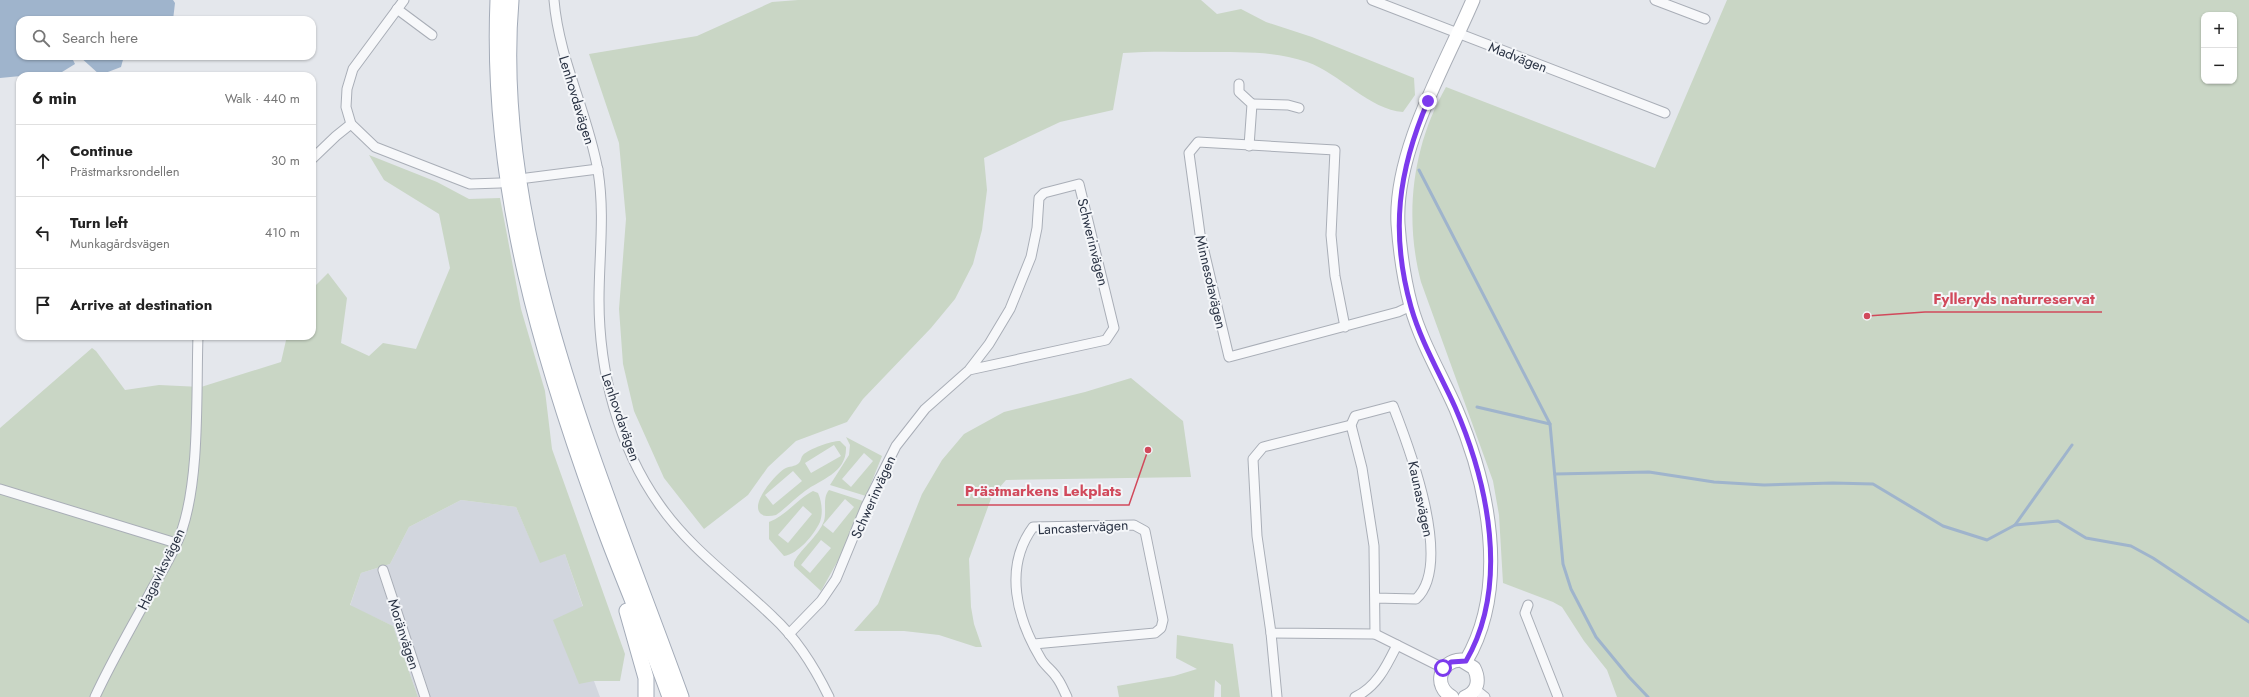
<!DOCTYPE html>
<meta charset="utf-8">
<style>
:root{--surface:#fff;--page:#f2f2f2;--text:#222;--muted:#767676;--line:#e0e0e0}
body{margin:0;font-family:Jost,sans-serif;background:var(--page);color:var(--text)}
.controls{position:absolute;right:12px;top:12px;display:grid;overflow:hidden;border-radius:8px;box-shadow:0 1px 3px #0004}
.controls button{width:36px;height:36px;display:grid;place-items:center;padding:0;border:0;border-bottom:1px solid var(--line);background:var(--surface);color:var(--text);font:20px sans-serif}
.stop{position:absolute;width:12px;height:12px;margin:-9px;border:3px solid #7c3aed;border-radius:50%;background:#fff}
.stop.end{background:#7c3aed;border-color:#fff;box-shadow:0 1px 4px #0008}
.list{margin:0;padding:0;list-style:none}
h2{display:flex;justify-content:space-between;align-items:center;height:52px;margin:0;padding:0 16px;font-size:17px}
h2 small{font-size:13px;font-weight:400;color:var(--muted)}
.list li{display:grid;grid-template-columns:26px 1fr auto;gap:12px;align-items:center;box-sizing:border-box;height:72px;padding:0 16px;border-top:1px solid var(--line)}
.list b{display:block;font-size:15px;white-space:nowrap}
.list p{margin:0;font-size:13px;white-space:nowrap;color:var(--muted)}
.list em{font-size:13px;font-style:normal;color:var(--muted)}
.icon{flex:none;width:22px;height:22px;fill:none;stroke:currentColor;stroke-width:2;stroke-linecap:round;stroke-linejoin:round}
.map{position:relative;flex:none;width:2249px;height:697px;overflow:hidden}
.search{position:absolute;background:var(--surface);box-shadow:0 1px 3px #0004;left:16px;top:16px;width:300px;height:44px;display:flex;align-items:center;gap:10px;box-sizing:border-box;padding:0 14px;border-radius:12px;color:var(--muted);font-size:15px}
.panel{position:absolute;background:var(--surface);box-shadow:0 1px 3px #0004;left:16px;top:72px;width:300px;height:268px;border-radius:12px}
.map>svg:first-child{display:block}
.built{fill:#d2d6de}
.green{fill:#c9d6c5;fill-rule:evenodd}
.water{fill:#9fb4cc}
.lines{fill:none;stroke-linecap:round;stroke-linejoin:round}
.stream{stroke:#9fb4cc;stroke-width:3}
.street-casing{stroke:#a9aeb7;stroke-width:11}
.secondary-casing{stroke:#a9aeb7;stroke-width:15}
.primary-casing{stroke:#a3abb8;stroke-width:17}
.street{stroke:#f7f8fa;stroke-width:9}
.secondary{stroke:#fff;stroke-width:13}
.primary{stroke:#fff;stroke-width:15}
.route{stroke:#7c3aed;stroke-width:5}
.labels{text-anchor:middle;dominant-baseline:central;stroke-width:4;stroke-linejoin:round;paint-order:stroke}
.street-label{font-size:14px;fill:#2b3445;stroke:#f4f6f9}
.leader{fill:none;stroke:#d1495b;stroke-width:1.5}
.callout-dot{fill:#d1495b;stroke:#f4f6f9;stroke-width:1.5}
.callout-label{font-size:15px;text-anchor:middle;font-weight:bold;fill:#d1495b;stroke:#f4f6f9;stroke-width:4;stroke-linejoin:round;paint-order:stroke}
</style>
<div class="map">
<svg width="2249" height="697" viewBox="0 0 2249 697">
<rect width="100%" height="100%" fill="#e4e7ec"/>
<path class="built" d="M 461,500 L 516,507 L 540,562 L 565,554 L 583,607 L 554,621 L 594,681 L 600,697 L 418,697 L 393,626 L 350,606 L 361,573 L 390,564 L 409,527 Z"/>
<g class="green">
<path d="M 798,0 L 1201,0 L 1217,14 L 1241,9 L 1266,22 L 1312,37 L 1414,78 L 1415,95 L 1403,112 C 1370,110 1339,73 1307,62 C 1273,50 1240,53 1205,52 C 1177,52 1151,51 1123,53 L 1113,110 L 1060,122 L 984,158 L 987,190 L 982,230 L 973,264 L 955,299 L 931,328 L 863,399 L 847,422 L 796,441 L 768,467 L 748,495 L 704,529 L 664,478 L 634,411 L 623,364 L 619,309 L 626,219 L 619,143 L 589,54 L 697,36 L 772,2 Z"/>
<path d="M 1727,0 L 2249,0 L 2249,697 L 1617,697 L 1607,670 L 1584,641 L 1562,607 L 1553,602 L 1503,583 L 1499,515 L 1493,481 L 1421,282 C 1404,217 1412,146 1446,87 L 1655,168 ZM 2204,15 L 2234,15 L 2234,81 L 2204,81 Z"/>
<path d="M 369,155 L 437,182 L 469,199 L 500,198 L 521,309 L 545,391 L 552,449 L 625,654 L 620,681 L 594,681 L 579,684 L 553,620 L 583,606 L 565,554 L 540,563 L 516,507 L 461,500 L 409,527 L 390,564 L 361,573 L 350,605 L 393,626 L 418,697 L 0,697 L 0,428 L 92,348 L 96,351 L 125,390 L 159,385 L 201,387 L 281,362 L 287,336 L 312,336 L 312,289 L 328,273 L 347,298 L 341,343 L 369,356 L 383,343 L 416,349 L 450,268 L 439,214 L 384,180 Z"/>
<path d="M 1131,378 L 1183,421 L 1191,477 L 1006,480 L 992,496 L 969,559 L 971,607 L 974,624 L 982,647 L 976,647 L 939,635 L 904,631 L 854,631 L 878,604 L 922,494 L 942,460 L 964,434 L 1004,412 L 1085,392 Z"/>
<path d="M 846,437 L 882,456 L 866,496 L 830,485 L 849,455 L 850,445 ZM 864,453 L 873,461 L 851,487 L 842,479 Z"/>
<path d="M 840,441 L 846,447 C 847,473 821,479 805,491 C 795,498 786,508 776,515 C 771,516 765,517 761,514 C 749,504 776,474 784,469 C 789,466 795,467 799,463 C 801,461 801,457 803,455 C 809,449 831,441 840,441 ZM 834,445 L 841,456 L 811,473 L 805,463 ZM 793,471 L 802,481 L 773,505 L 765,495 Z"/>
<path d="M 829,490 L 863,501 L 841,555 L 821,591 L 794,566 L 794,562 C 802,547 818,537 824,521 C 827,511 822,498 829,490 ZM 845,499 L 854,507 L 833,533 L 823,525 ZM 821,540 L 831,548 L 810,573 L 801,565 Z"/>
<path d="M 813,491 L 818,493 C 822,502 823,513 820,522 C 814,535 798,554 784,556 L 769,539 L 769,522 C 787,515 796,500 813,491 ZM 803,506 L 812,514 L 788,543 L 778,535 Z"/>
<path d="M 1177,635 L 1233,644 L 1240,697 L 1221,697 L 1221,685 L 1215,680 L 1214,697 L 1119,697 L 1117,686 L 1174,676 L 1197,669 L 1176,658 Z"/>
</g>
<g class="water">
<path d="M 0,0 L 173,0 L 175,3 L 173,20 L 20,20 L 20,56 L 71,56 L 75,64 L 62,72 L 0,78 Z"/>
<path d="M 79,56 L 124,56 L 121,67 L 100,75 Z"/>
</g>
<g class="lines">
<g class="stream">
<path d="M 1419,170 L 1550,424 L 1563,564 L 1571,589 L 1596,637 L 1629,677 L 1648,697"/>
<path d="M 1477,407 L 1550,424"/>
<path d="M 1555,474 L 1649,472 L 1714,482 L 1764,485 L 1833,483 L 1873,484 L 1943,526 L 1987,540 L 2015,525 L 2058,521 L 2086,538 L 2131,546 L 2153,558 L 2249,622"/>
<path d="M 2015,525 L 2072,445"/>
</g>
<defs>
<g id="street">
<path d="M 404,0 L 353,69 L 347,89 L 346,107 L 351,124 L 375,147 L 470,184 L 500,183"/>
<path d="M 554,0 C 559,60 588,113 598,171 C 605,214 599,257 599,300 C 599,371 618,446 659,504 C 690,549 735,580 773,617 C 797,639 815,668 829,697"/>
<path d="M 1372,0 L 1665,113"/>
<path d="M 1655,0 L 1705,19"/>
<path d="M 397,9 L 432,35"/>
<path d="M 1239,84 L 1239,92 L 1252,104 L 1249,146"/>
<path d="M 1252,104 L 1288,105 L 1299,108"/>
<path d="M 312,159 L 336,136 L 351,124"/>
<path d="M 527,178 L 598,169"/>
<path d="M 1345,327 L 1335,276 L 1331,235 L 1335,150 L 1198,142 L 1189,153 L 1200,234 L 1229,357 L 1398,312 L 1411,306"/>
<path d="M 1351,425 L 1263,447 L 1253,459 L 1257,536 L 1271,633 L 1375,634 L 1443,668"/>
<path d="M 0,489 L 176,543"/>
<path d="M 383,570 L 425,697"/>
<path d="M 1528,605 L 1525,613 L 1558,697"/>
<path d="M 1271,633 L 1277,697"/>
<path d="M 789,634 L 821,601 L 836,579 L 866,506 L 896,446 L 925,409 L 969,370 L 989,344 L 1010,309 L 1031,257 L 1037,228 L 1039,198 L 1044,193 L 1079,184 L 1114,328 L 1106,340 L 969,370"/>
<path d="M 1375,634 L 1374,546 L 1362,468 L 1351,425 L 1355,416 L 1393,406 C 1409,447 1454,564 1416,599 L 1375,598"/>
<path d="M 1034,644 L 1155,633 L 1161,628 L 1163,620 L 1145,531 L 1134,525 L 1033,527 C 1003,568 1017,619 1041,659 C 1045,666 1053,671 1057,678 C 1061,683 1064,691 1067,697"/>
<path d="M 1475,689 L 1485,697"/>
<path d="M 95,697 C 112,660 133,625 152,589 C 163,570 175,551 182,530 C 200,476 196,394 198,336"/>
<path d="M 1355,697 C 1377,687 1387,665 1397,645"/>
</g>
<g id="secondary">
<path d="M 1466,661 C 1510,586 1488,484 1456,409 C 1441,375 1421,342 1411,306 C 1404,280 1400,251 1398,224 C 1394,151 1445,66 1473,0"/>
<path d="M 1452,697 C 1433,686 1439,661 1461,660 L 1474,668 C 1480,680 1478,692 1465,697"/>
</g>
<g id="primary">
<path d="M 498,0 C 490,188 543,363 608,538 C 628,591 651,643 670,697"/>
<path d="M 511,0 C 491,235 603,480 681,697"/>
<path d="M 627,611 L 646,678 L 646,697"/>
</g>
</defs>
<use href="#street" class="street-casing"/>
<use href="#secondary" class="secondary-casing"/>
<use href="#primary" class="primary-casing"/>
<use href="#street" class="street"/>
<use href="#secondary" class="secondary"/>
<use href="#primary" class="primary"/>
</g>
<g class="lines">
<path class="route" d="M 1428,101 C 1398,171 1390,232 1411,307 C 1421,342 1440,374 1455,407 C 1488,483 1510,585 1466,661 L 1451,662 L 1443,668"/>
</g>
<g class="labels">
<g class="street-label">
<text transform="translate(1518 57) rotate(21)">Madvägen</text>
<text transform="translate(577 100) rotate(73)">Lenhovdavägen</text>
<text transform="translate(1093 242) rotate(76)">Schwerinvägen</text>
<text transform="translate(1211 282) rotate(77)">Minnesotavägen</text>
<text transform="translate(621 417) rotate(71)">Lenhovdavägen</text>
<text transform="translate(873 497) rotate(-66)">Schwerinvägen</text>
<text transform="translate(1421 499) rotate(78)">Kaunasvägen</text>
<text transform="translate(1083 527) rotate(-3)">Lancastervägen</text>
<text transform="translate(161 569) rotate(-64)">Hagaviksvägen</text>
<text transform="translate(404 634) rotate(72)">Moränvägen</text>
</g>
</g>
<path class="leader" d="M1867 316L1925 312H2102M1148 450L1129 505H957"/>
<g class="callout-dot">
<circle cx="1867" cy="316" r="4"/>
<circle cx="1148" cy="450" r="4"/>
</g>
<g class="callout-label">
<text x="2014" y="304">Fylleryds naturreservat</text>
<text x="1043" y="496">Prästmarkens Lekplats</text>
</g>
</svg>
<div class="controls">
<button>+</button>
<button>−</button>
</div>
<div class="stop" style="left:1443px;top:668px"></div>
<div class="stop end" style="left:1428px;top:101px"></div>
<div class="search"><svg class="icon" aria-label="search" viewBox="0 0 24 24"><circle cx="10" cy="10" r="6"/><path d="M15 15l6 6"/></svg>Search here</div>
<section class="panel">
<h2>6 min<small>Walk · 440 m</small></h2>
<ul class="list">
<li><svg class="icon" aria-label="ahead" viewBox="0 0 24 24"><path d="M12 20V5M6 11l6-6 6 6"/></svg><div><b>Continue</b><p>Prästmarksrondellen</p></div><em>30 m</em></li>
<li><svg class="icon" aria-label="left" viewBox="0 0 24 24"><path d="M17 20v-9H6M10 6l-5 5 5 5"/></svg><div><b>Turn left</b><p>Munkagårdsvägen</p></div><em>410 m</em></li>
<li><svg class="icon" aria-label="arrive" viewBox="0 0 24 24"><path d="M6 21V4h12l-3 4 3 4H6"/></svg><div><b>Arrive at destination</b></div></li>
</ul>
</section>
</div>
